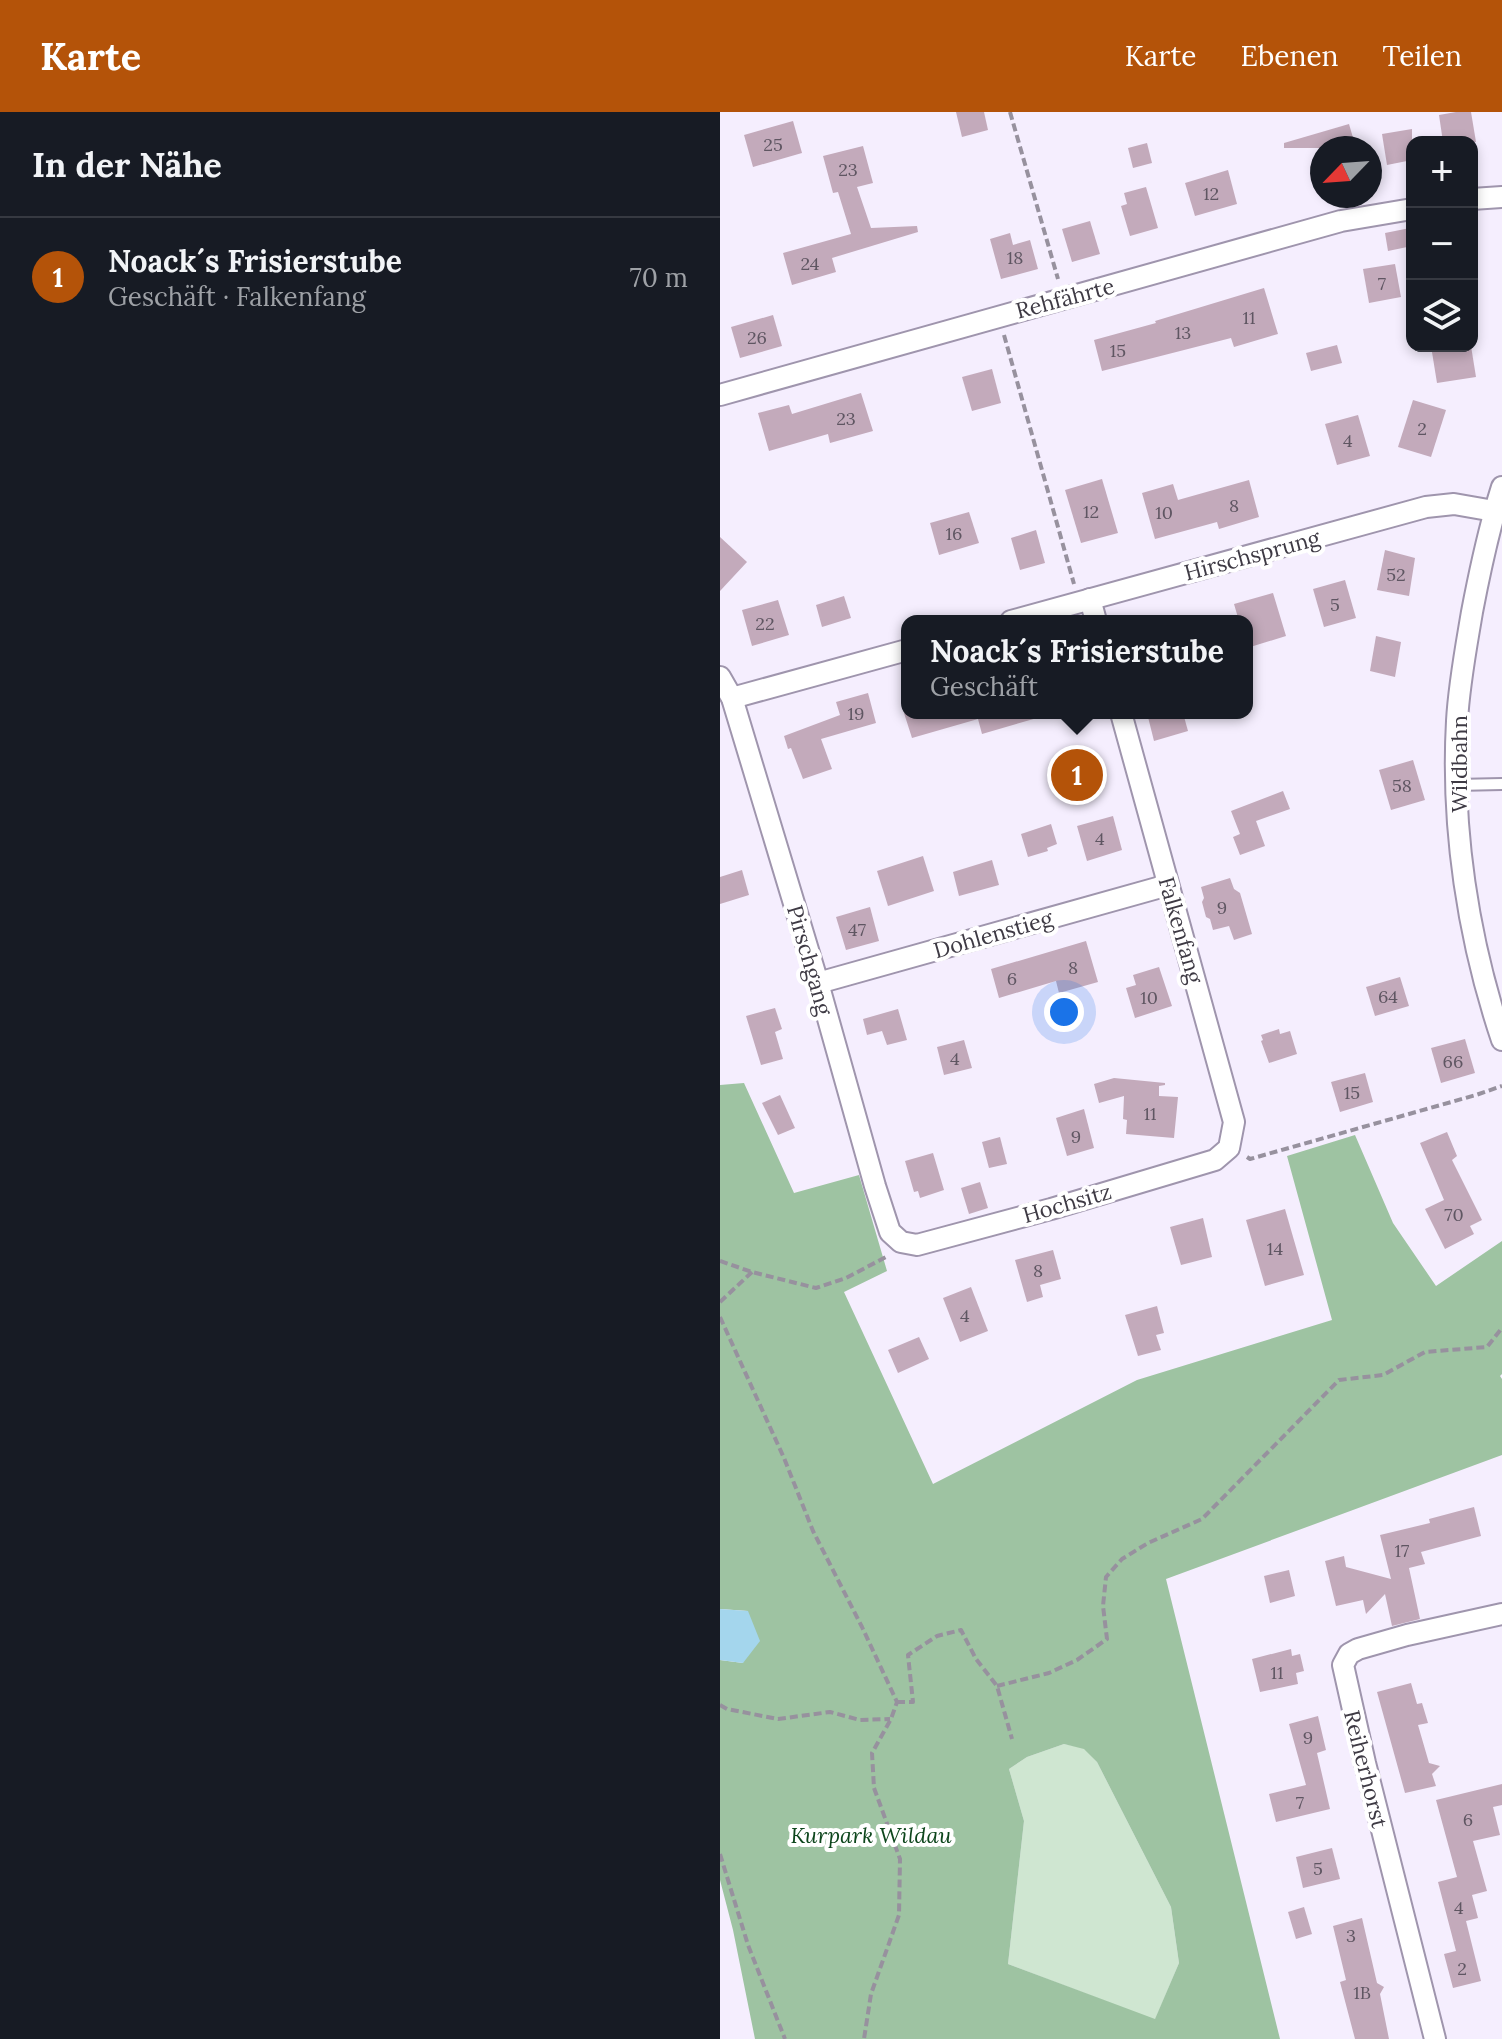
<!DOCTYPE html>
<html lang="de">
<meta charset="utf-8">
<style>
:root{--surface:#171b24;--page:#20242c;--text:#f1f3f6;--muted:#9ea1a6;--line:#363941;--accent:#b45309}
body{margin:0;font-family:Lora,serif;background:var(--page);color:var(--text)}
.controls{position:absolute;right:24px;top:24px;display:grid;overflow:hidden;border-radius:16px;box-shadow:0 4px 12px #0003}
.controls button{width:72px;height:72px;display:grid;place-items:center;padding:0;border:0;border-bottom:2px solid var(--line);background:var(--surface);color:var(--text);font:40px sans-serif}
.compass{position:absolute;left:590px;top:24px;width:72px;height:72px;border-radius:50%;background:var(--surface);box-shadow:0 4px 12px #0003;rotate:245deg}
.you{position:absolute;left:344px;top:900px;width:28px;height:28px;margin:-20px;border:6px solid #fff;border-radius:50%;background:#1a73e8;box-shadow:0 0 0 12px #1a73e833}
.badge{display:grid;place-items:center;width:52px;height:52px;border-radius:50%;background:var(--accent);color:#fff;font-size:26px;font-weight:700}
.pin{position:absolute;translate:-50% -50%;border:4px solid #fff;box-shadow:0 2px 8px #0006}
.popup{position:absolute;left:181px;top:503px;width:352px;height:104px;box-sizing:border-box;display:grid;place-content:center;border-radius:16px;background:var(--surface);filter:drop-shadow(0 2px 6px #0005);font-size:26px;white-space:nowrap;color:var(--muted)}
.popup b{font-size:30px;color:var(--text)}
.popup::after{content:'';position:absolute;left:50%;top:100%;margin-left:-16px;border:16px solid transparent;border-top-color:var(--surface)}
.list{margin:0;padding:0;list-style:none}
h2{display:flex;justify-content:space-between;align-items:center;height:104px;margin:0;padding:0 32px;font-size:34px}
h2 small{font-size:26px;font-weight:400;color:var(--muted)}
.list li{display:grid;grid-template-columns:52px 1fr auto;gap:24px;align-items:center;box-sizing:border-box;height:120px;padding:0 32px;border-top:2px solid var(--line)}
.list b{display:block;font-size:30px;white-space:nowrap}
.list p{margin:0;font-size:26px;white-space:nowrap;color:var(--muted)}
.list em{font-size:26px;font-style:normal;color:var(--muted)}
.icon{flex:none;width:44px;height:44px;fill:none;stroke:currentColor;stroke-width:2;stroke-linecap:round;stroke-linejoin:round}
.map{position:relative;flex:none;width:782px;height:1927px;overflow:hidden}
header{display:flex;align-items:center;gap:48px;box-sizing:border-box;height:112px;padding:0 40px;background:var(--accent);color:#fff}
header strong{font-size:38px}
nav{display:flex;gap:44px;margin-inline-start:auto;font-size:28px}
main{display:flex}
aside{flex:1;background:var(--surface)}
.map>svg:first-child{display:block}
.green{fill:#cfe6d1}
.forest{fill:#9ec3a2;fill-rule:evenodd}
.water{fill:#a4d6ed}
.building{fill:#c3aabb}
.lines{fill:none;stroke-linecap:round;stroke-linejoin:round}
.service-casing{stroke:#9f95ad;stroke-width:14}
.minor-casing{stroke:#9f95ad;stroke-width:24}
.path{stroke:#97919e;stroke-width:4;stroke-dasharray:8 4;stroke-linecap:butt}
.service{stroke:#fff;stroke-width:10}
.minor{stroke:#fff;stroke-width:20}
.labels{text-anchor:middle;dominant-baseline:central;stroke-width:8;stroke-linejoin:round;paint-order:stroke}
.number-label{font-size:18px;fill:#5f5662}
.street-label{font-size:22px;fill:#3e3a44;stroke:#fff}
.park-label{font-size:22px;font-style:italic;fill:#0d461c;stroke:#fff}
</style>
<header>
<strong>Karte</strong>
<nav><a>Karte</a><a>Ebenen</a><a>Teilen</a></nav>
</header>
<main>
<aside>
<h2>In der Nähe<small></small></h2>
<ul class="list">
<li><span class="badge">1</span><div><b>Noack´s Frisierstube</b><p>Geschäft · Falkenfang</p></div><em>70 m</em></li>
</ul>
</aside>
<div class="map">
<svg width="782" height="1927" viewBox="0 0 782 1927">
<rect width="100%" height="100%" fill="#f5eefe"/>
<path class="green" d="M 344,1632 L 364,1636 L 377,1650 L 451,1795 L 459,1851 L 435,1908 L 288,1852 L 304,1709 L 289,1657 L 307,1645 Z"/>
<path class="forest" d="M 24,971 L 74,1081 L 139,1063 L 167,1159 L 124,1180 L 213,1372 L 417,1268 L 612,1208 L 567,1044 L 635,1023 L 673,1111 L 716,1174 L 782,1129 L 782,1262 L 780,1264 L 782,1267 L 782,1343 L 446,1467 L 560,1927 L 35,1927 L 13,1818 L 0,1768 L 0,1548 L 23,1551 L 28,1499 L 0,1497 L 0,973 ZM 344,1632 L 364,1637 L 377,1650 L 451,1795 L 459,1851 L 435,1907 L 288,1852 L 304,1709 L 289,1657 L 307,1645 Z"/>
<path class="water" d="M 0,1497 L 28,1499 L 40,1529 L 23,1551 L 0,1548 Z"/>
<g class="building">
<path d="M 236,0 L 264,0 L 268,18 L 242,25 Z"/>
<path d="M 736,0 L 751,0 L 756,30 L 723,30 L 719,3 Z"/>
<path d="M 73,9 L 82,41 L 33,55 L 24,23 Z"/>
<path d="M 629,12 L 636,36 L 564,36 L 564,31 Z"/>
<path d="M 692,17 L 692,48 L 667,53 L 662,22 Z"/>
<path d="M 427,31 L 432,51 L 413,56 L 408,36 Z"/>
<path d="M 143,34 L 153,71 L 137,75 L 151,116 L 197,114 L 198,120 L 112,146 L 116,160 L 72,173 L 63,141 L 131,122 L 118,80 L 113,81 L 103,44 Z"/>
<path d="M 508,58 L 517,92 L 475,104 L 465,71 Z"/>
<path d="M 426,75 L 438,116 L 410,124 L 401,94 L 407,92 L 404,81 Z"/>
<path d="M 370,109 L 380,142 L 352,150 L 342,117 Z"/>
<path d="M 690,116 L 692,134 L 668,139 L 665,121 Z"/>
<path d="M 290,121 L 293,133 L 310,128 L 318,157 L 281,167 L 270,127 Z"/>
<path d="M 675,152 L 681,185 L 649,191 L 643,157 Z"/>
<path d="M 544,176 L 558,222 L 514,235 L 511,226 L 382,259 L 374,228 L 436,211 L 435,209 Z"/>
<path d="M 53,203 L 62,234 L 20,246 L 11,215 Z"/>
<path d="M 617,233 L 622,251 L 591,259 L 586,241 Z"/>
<path d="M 711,234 L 751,234 L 756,265 L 717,271 Z"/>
<path d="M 272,257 L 281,291 L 252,299 L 242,265 Z"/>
<path d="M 141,281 L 153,319 L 110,331 L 108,322 L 49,339 L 38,301 L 69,293 L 72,302 Z"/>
<path d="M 693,288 L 726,298 L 711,345 L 678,335 Z"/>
<path d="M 638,303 L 650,344 L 617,353 L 605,312 Z"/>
<path d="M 382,367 L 398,421 L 361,431 L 345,378 Z"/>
<path d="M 529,368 L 539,405 L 499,417 L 497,410 L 435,427 L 422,381 L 453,372 L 458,388 Z"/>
<path d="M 249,400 L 259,431 L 219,443 L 210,411 Z"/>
<path d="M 316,418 L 325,451 L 300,458 L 291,426 Z"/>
<path d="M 0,425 L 27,450 L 0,479 Z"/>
<path d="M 665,438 L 695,446 L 689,484 L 657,478 Z"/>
<path d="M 625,468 L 636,506 L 604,515 L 593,477 Z"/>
<path d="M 553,481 L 566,524 L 527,536 L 527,509 L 519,509 L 514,492 Z"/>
<path d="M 124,484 L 131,506 L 102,515 L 96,493 Z"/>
<path d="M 58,488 L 69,523 L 32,534 L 22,498 Z"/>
<path d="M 656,524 L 681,530 L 675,565 L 650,559 Z"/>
<path d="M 148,581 L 156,611 L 101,627 L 112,657 L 83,667 L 71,636 L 68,637 L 64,624 L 120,603 L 116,590 Z"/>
<path d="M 184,601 L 316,601 L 317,606 L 262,622 L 258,607 L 192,626 Z"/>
<path d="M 427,601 L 463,601 L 468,619 L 434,629 Z"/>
<path d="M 693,648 L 705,688 L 671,698 L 659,658 Z"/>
<path d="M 375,650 L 380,666 L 338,677 L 334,660 Z"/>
<path d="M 563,679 L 570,697 L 536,709 L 545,734 L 520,743 L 513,725 L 520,722 L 511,699 Z"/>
<path d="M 393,704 L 402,738 L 367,749 L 357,714 Z"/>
<path d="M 331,712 L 337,732 L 327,736 L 328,739 L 308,745 L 301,722 Z"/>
<path d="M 203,744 L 214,779 L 168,794 L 157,759 Z"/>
<path d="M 272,748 L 279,773 L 239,784 L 233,760 Z"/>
<path d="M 22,758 L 29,783 L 0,792 L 0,765 Z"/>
<path d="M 510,766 L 514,777 L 520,781 L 532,822 L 514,828 L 509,814 L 493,818 L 490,807 L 486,805 L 482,790 L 484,786 L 481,775 Z"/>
<path d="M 150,795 L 159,829 L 126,838 L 116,805 Z"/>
<path d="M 366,829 L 378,870 L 339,881 L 336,869 L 279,886 L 271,857 Z"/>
<path d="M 439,855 L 452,894 L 415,906 L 406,876 L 416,873 L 413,863 Z"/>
<path d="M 680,865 L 689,894 L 655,904 L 646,875 Z"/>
<path d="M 55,896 L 62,917 L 55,920 L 63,947 L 41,953 L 26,904 Z"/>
<path d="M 178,897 L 187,928 L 167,933 L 162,919 L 147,923 L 143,907 Z"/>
<path d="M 559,917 L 560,922 L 570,919 L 577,942 L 549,951 L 541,929 L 543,928 L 541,923 Z"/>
<path d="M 745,927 L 755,961 L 721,971 L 711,936 Z"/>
<path d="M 244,928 L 252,956 L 224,963 L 217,935 Z"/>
<path d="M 645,961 L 653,990 L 620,1000 L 611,970 Z"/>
<path d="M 394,966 L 445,971 L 445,973 L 439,974 L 439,984 L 458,985 L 454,1026 L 406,1022 L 407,1008 L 403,1007 L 404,984 L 379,991 L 374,972 Z"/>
<path d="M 60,983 L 75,1016 L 58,1023 L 42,991 Z"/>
<path d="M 364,997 L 374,1036 L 347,1044 L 336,1006 Z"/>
<path d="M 727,1020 L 737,1044 L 732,1048 L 762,1108 L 750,1114 L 754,1122 L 725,1137 L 705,1097 L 724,1088 L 700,1031 Z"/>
<path d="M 280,1025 L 287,1052 L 269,1056 L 262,1030 Z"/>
<path d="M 213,1041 L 224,1078 L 200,1086 L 198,1079 L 194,1080 L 185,1049 Z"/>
<path d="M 260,1070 L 268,1096 L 249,1102 L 241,1076 Z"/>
<path d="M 565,1097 L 584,1163 L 545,1174 L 526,1108 Z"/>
<path d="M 483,1106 L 492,1145 L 461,1153 L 450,1115 Z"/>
<path d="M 333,1138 L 341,1167 L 320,1173 L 323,1185 L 307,1190 L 295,1148 Z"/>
<path d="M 251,1175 L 268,1219 L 240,1230 L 223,1186 Z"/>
<path d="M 437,1194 L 444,1221 L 436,1223 L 441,1238 L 418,1244 L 405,1203 Z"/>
<path d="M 199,1225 L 209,1247 L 178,1261 L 168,1238 Z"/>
<path d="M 754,1395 L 761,1424 L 701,1440 L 705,1452 L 689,1456 L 700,1507 L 672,1514 L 665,1482 L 646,1502 L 643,1488 L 616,1494 L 605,1449 L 624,1444 L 626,1455 L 671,1467 L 660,1423 L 710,1411 L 709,1407 Z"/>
<path d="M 569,1458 L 575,1484 L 550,1491 L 544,1464 Z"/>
<path d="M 571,1537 L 572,1544 L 580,1542 L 584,1559 L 576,1561 L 578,1572 L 540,1580 L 532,1547 Z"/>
<path d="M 691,1571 L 697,1592 L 702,1591 L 708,1611 L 698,1613 L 709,1651 L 720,1654 L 712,1662 L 716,1674 L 685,1681 L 657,1580 Z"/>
<path d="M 598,1604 L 606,1638 L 597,1641 L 610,1697 L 556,1710 L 549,1682 L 586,1673 L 569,1612 Z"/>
<path d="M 782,1672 L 782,1693 L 773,1695 L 780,1723 L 753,1729 L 767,1779 L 752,1783 L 758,1806 L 746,1809 L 761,1869 L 733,1876 L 724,1842 L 736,1839 L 718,1770 L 737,1765 L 716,1688 Z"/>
<path d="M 612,1736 L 620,1767 L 583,1776 L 576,1745 Z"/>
<path d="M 584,1795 L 592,1822 L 576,1827 L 568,1800 Z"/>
<path d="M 642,1806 L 657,1871 L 664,1875 L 660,1882 L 669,1927 L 635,1927 L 620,1870 L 626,1868 L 613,1814 Z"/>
</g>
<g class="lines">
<defs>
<path id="service" d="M 736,673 L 782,672"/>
<g id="minor">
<path d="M 752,87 L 782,85"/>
<path d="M 0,283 L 621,109 L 692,97"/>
<path d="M 782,375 C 769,416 760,458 752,500 C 746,536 739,572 737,609 C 731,716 748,827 782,928"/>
<path d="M 370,487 L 376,509"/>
<path d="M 291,509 L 706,395 L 734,392 L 774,399"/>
<path d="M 0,565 L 12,586 L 98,871 L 155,1074 L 170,1120 L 181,1130 L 197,1133 L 331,1097 L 495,1048 L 509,1036 L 514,1010 L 401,601"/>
<path d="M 12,586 L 187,538"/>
<path d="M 98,871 L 448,773"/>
<path d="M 715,1927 L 645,1651 L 623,1553 L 629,1542 L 638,1537 L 687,1523 L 782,1502"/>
</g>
</defs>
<use href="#service" class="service-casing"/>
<use href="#minor" class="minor-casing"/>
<g class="path">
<path d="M 290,0 L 338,167"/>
<path d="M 284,223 L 354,472"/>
<path d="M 527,1045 L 530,1047 L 756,983 L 782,974"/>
<path d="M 0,1149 L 32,1160 L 96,1176 L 126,1166 L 166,1145"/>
<path d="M 0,1190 L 32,1160"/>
<path d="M 0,1205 L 64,1346 L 93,1419 L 142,1515 L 177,1590 L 171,1607 L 152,1641 L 154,1676 L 180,1747 L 179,1803 L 151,1882 L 144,1927"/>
<path d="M 277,1574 L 329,1561 L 357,1548 L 387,1527 L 383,1494 L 386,1465 L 402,1447 L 428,1431 L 482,1407 L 619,1268 L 663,1263 L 705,1240 L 767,1235 L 782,1216"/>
<path d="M 177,1590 L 193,1590 L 188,1543 L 217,1524 L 241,1518 L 256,1547 L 277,1574 L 292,1627"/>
<path d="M 0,1593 L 7,1597 L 58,1607 L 110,1600 L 140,1608 L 170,1607"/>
<path d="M 0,1742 L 28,1833 L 65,1927"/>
</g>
<use href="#service" class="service"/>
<use href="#minor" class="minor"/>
</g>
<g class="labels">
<g class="number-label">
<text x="53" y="32">25</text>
<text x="128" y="57">23</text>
<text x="491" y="81">12</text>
<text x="295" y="145">18</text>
<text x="90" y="151">24</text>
<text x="662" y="171">7</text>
<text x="529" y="205">11</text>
<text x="463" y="220">13</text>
<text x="37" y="225">26</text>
<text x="398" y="238">15</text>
<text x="126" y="306">23</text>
<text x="702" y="316">2</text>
<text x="628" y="328">4</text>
<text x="514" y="393">8</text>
<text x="371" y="399">12</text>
<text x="444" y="400">10</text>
<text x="234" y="421">16</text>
<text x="676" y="462">52</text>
<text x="615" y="492">5</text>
<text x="45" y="511">22</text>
<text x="136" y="601">19</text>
<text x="682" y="673">58</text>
<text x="380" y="726">4</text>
<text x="502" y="795">9</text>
<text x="137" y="817">47</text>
<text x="353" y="855">8</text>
<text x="292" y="866">6</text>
<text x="668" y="884">64</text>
<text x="429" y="885">10</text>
<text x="235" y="946">4</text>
<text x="733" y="949">66</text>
<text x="632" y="980">15</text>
<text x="430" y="1001">11</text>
<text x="356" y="1024">9</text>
<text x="734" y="1102">70</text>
<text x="555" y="1136">14</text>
<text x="318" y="1158">8</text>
<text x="245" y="1203">4</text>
<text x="682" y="1438">17</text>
<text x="557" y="1560">11</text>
<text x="588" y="1625">9</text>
<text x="580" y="1690">7</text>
<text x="748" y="1707">6</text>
<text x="598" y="1756">5</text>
<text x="739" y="1795">4</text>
<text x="631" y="1823">3</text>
<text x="742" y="1856">2</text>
<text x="642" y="1880">1B</text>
</g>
<g class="street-label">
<text transform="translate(345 186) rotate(-15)">Rehfährte</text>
<text transform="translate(532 443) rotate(-15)">Hirschsprung</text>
<text transform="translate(739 652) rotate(-90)">Wildbahn</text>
<text transform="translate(461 818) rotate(74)">Falkenfang</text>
<text transform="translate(273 822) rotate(-16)">Dohlenstieg</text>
<text transform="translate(90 848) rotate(74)">Pirschgang</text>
<text transform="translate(347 1091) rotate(-16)">Hochsitz</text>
<text transform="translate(646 1657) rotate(76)">Reiherhorst</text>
</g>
<g class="park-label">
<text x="151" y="1723">Kurpark Wildau</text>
</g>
</g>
</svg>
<div class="controls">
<button>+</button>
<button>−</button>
<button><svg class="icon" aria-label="layers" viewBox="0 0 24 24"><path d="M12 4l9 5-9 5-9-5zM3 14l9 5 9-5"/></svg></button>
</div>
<svg class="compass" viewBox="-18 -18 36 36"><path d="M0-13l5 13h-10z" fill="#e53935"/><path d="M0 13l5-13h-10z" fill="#9ea1a6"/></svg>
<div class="you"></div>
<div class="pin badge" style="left:357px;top:663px">1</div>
<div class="popup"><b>Noack´s Frisierstube</b>Geschäft</div>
</div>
</main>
